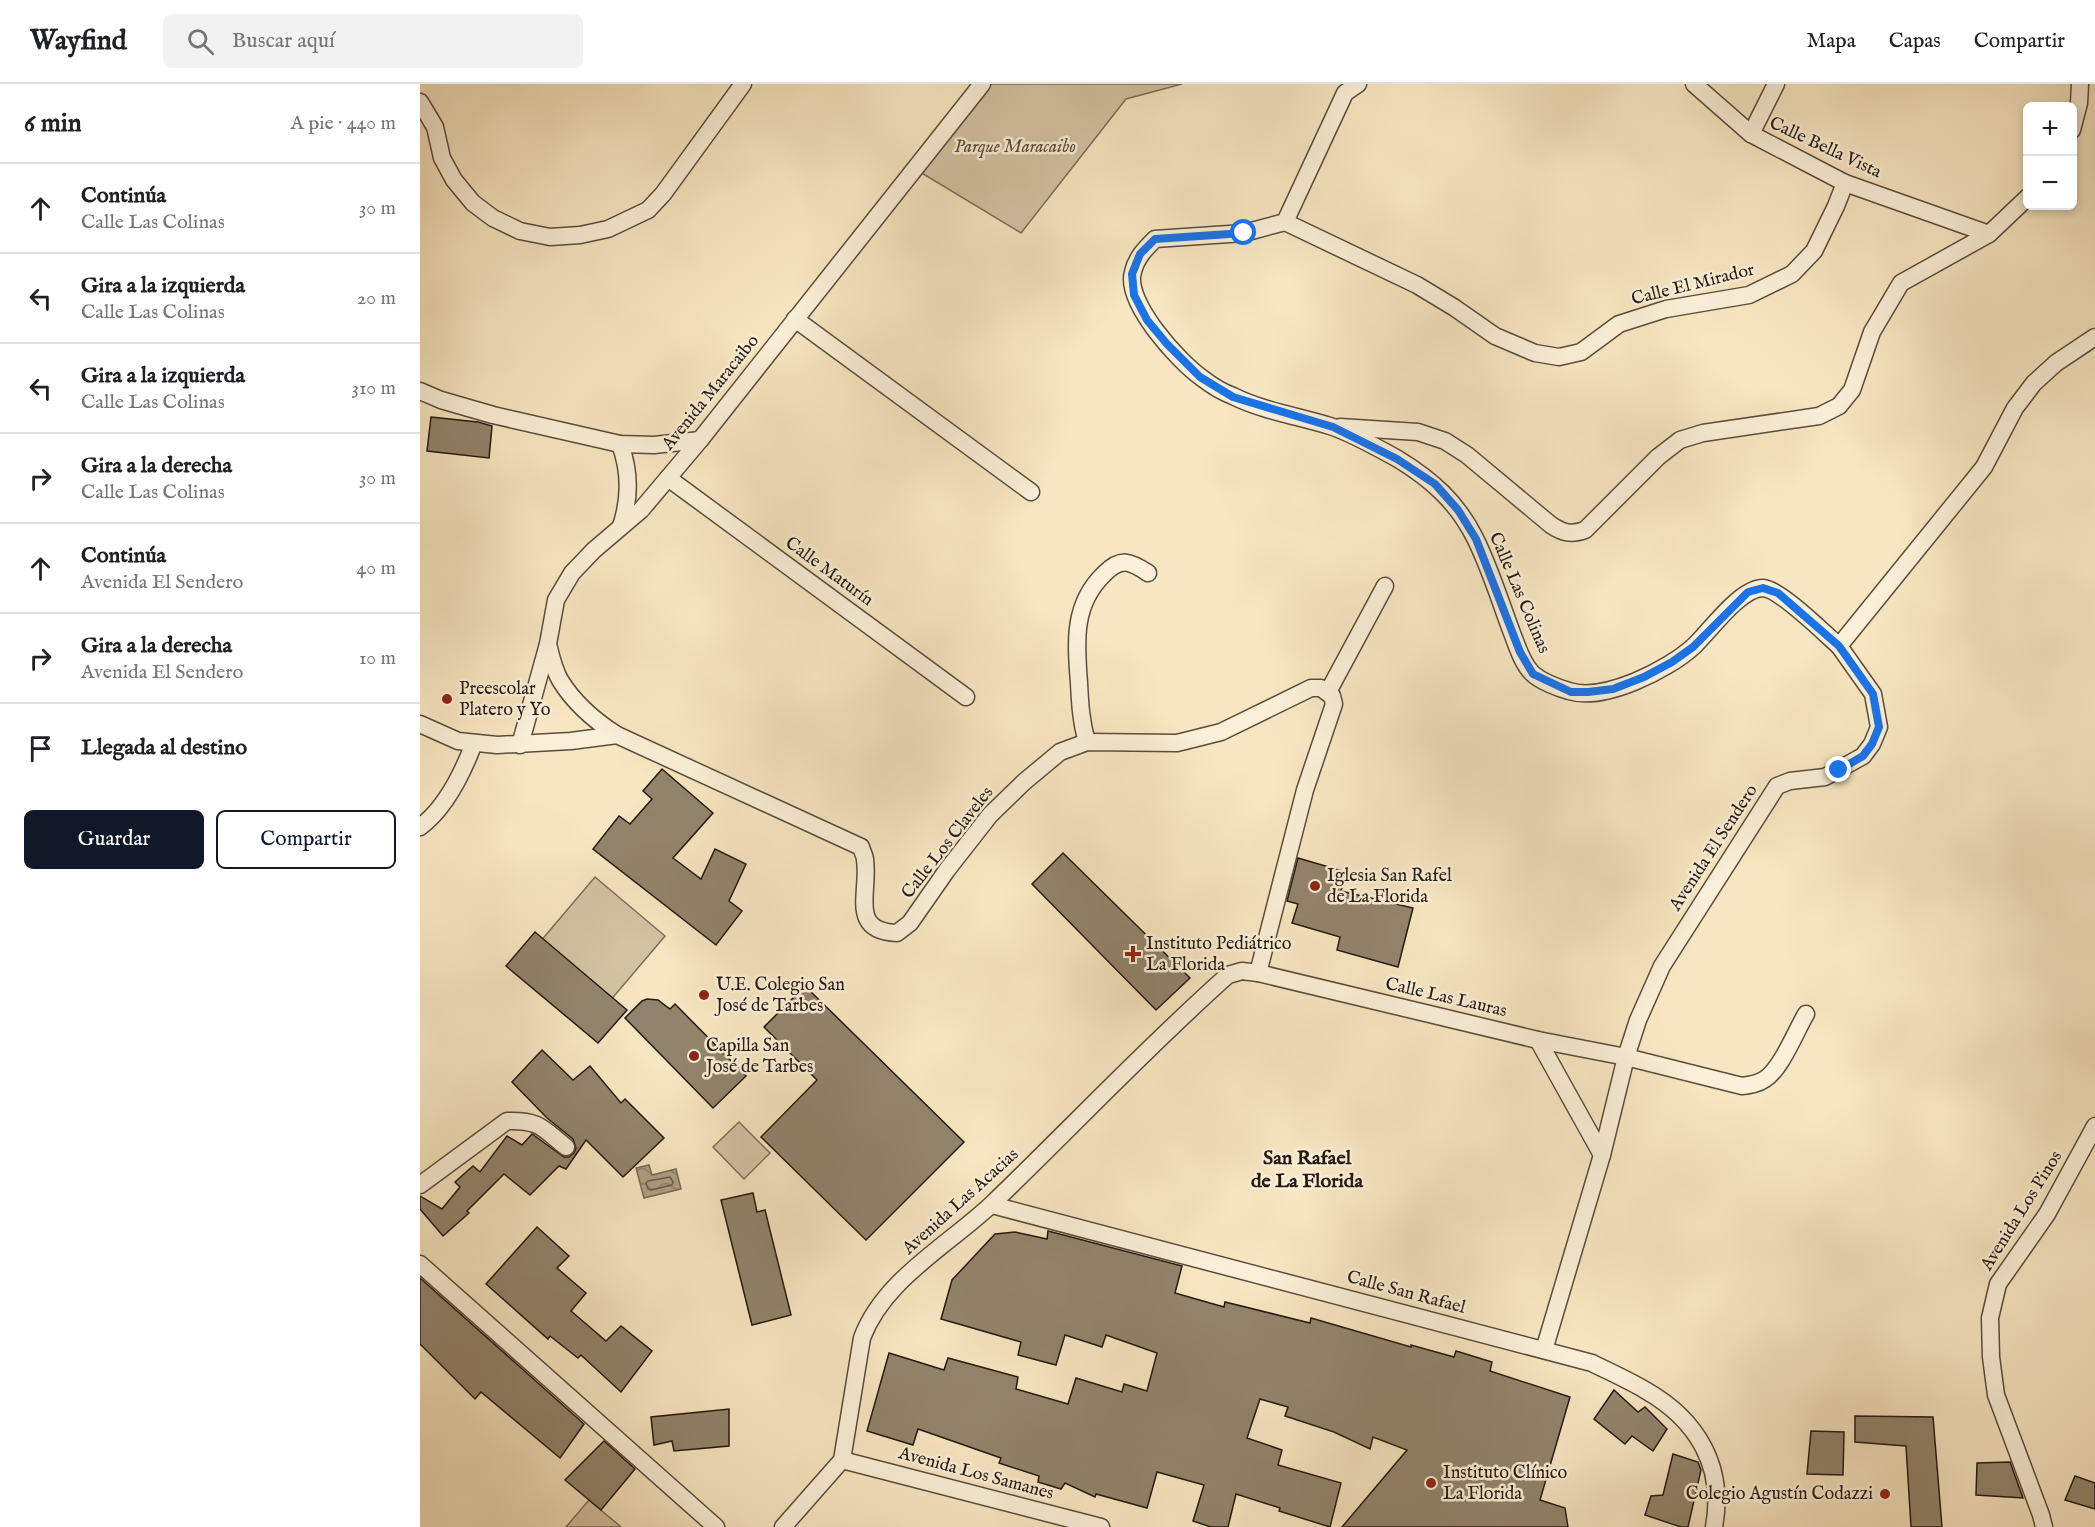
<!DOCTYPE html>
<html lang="es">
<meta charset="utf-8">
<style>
:root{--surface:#fff;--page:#f2f2f2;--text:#202124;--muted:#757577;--line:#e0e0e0;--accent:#111827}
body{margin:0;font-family:"IM FELL English",serif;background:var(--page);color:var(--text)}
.controls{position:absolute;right:18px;top:18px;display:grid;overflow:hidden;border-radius:9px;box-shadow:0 3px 9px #0003}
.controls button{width:54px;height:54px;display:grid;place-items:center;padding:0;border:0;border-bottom:2px solid var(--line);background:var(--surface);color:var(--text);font:30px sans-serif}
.stop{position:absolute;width:18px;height:18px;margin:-14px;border:4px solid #1a73e8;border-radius:50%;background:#fff}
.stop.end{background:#1a73e8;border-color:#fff;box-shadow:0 2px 6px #0008}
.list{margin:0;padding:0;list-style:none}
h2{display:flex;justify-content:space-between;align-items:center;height:78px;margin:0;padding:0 24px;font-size:26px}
h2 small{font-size:20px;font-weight:400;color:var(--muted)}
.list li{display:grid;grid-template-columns:39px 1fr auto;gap:18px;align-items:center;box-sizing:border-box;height:90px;padding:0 24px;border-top:2px solid var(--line)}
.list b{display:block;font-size:22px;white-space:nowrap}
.list p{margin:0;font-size:20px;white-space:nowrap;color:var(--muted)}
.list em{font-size:20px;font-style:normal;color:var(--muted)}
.actions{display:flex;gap:12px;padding:18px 24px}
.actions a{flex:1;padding:14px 0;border:2px solid var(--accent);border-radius:9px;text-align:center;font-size:21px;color:var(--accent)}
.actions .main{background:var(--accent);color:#fff}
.icon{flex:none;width:33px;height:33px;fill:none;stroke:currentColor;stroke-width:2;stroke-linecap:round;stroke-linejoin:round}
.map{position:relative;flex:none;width:1675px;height:1443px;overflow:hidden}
header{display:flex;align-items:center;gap:36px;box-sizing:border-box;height:84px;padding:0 30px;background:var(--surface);border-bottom:2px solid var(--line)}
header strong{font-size:28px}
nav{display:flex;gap:33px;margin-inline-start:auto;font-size:21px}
.search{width:420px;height:54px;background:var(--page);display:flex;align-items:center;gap:15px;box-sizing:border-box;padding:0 21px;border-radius:9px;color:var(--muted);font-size:22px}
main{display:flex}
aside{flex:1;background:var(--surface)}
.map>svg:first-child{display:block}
.green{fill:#d3c3a3;stroke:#7c6e5a;stroke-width:1.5}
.water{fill:url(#water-waves);stroke:#786a56;stroke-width:1.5}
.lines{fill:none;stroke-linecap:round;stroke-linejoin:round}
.shore{stroke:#6a5c4a;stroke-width:1.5}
.building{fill:#92846c;stroke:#251910;stroke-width:1.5}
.street-casing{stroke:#5a4c3c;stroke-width:19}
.street{stroke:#faefd7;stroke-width:16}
.route{stroke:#1a73e8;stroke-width:8}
.poi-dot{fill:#8f2418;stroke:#faefd7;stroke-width:2}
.labels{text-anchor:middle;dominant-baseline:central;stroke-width:5;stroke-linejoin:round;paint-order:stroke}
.park-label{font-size:18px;font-style:italic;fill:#594c3c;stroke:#faefd7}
.street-label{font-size:18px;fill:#251910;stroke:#faefd7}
.poi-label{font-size:18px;fill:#251910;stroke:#faefd7;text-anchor:start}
.neighbourhood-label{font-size:20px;font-weight:bold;fill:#251910;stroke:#faefd7}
</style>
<header>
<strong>Wayfind</strong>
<div class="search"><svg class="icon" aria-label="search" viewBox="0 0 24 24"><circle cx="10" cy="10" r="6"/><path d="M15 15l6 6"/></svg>Buscar aquí</div>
<nav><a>Mapa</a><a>Capas</a><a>Compartir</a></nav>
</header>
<main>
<aside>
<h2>6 min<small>A pie · 440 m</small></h2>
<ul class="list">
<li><svg class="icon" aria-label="ahead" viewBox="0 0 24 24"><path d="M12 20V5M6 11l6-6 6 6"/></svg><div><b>Continúa</b><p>Calle Las Colinas</p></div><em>30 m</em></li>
<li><svg class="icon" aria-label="left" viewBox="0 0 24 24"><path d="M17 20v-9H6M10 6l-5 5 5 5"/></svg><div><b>Gira a la izquierda</b><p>Calle Las Colinas</p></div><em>20 m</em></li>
<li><svg class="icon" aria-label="left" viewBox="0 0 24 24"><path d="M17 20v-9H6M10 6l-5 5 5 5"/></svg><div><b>Gira a la izquierda</b><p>Calle Las Colinas</p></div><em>310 m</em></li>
<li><svg class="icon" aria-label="right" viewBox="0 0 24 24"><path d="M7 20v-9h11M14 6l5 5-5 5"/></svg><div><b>Gira a la derecha</b><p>Calle Las Colinas</p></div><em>30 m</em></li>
<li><svg class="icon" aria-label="ahead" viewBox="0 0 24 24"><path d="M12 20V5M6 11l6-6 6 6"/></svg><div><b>Continúa</b><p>Avenida El Sendero</p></div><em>40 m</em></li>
<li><svg class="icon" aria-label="right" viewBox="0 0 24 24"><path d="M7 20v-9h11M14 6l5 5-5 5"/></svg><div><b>Gira a la derecha</b><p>Avenida El Sendero</p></div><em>10 m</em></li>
<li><svg class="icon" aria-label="arrive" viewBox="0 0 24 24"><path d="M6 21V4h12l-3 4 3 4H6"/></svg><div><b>Llegada al destino</b></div></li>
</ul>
<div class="actions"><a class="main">Guardar</a><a>Compartir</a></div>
</aside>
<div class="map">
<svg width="1675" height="1443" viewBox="0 0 1675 1443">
<defs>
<pattern id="water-waves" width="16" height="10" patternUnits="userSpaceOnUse" patternTransform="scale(1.5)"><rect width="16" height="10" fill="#b0a085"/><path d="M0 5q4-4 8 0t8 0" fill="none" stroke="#8f826b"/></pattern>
</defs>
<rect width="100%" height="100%" fill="#f7e6c1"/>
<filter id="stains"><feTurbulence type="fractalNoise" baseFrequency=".00333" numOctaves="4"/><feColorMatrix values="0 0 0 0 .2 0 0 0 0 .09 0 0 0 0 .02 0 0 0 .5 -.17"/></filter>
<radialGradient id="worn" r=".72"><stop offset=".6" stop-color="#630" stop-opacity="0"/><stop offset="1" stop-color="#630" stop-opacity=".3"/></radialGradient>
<g class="green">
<path d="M 571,0 L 762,0 L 706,15 L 601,149 L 500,88 Z"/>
<path d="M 175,793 L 245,852 L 184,924 L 114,865 Z"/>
<path d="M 319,1038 L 350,1069 L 324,1095 L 293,1063 Z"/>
<path d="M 169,1416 L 201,1443 L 146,1443 Z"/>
</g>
<path class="water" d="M 229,1081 L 232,1091 L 256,1085 L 261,1105 L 224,1114 L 216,1084 Z"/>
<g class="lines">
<path class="shore" d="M 250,1093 L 253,1098 L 252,1101 L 231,1106 L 228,1105 L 226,1099 L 228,1097 Z"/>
</g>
<g class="building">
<path d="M 11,333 L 58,338 L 72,342 L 69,374 L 7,367 Z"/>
<path d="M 242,685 L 293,729 L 253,774 L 281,795 L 295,765 L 326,780 L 309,817 L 322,827 L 296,861 L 173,765 L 199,732 L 210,740 L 232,715 L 223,707 Z"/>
<path d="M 643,769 L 770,894 L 736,926 L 612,800 Z"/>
<path d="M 878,774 L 926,788 L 921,807 L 993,824 L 978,883 L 917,866 L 920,853 L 872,839 L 878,820 L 867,817 Z"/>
<path d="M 115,848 L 207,926 L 178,959 L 86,882 Z"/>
<path d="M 385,902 L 544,1058 L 446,1156 L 341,1053 L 397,996 L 344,943 Z"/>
<path d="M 227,915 L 238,916 L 250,925 L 255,920 L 326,992 L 293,1024 L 205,934 L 222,917 Z"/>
<path d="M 122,966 L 153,996 L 170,982 L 201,1019 L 205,1015 L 244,1054 L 203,1093 L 166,1056 L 146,1085 L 139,1082 L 110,1111 L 84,1090 L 47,1127 L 49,1129 L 23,1152 L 0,1125 L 0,1112 L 22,1125 L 40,1103 L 35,1098 L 53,1082 L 60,1088 L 87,1052 L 102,1061 L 112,1050 L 144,1073 L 149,1073 L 154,1069 L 156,1064 L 153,1055 L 127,1034 L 92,998 Z"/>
<path d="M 333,1109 L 337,1128 L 345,1126 L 371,1231 L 332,1241 L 301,1116 Z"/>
<path d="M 117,1143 L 149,1172 L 137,1184 L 166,1209 L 151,1227 L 186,1257 L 201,1242 L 232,1267 L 201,1308 L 161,1271 L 158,1274 L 130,1252 L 128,1255 L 66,1200 Z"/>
<path d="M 628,1147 L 762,1182 L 755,1209 L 804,1223 L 805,1218 L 890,1239 L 891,1234 L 991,1263 L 991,1261 L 1034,1273 L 1036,1267 L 1072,1278 L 1070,1287 L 1150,1313 L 1120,1416 L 1145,1424 L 1148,1443 L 922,1443 L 987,1366 L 953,1353 L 950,1365 L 914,1348 L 865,1332 L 868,1323 L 840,1315 L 827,1354 L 862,1366 L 858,1381 L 921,1399 L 910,1443 L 859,1427 L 860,1424 L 816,1410 L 808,1443 L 791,1443 L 773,1437 L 784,1401 L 737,1388 L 727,1424 L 676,1410 L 675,1413 L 645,1399 L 641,1405 L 618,1398 L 619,1392 L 579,1379 L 581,1374 L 498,1345 L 493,1361 L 447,1347 L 469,1269 L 524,1286 L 528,1274 L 598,1293 L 596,1305 L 648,1320 L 656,1294 L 702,1308 L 704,1300 L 727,1307 L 737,1269 L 686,1251 L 682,1263 L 645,1251 L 636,1281 L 598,1271 L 601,1258 L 521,1235 L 532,1196 L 575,1150 L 595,1148 L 627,1155 Z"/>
<path d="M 0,1194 L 164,1340 L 140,1374 L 61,1308 L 55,1315 L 0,1260 Z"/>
<path d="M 1194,1306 L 1218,1328 L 1225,1323 L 1247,1345 L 1233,1367 L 1212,1352 L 1205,1360 L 1174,1335 Z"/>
<path d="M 309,1325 L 309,1362 L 254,1367 L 252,1357 L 234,1361 L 231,1333 Z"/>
<path d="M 1435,1332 L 1513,1333 L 1522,1443 L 1491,1443 L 1486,1362 L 1435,1358 Z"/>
<path d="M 1391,1347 L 1424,1348 L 1423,1391 L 1387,1390 Z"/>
<path d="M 184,1357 L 215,1385 L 181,1426 L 145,1396 Z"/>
<path d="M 1253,1370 L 1278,1378 L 1281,1386 L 1268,1443 L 1261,1443 L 1225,1431 L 1231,1412 L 1243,1411 Z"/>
<path d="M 1590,1378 L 1603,1414 L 1556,1411 L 1557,1379 Z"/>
<path d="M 1655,1392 L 1675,1399 L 1675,1425 L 1645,1416 Z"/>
</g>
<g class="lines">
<defs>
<g id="street">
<path d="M 1274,0 L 1331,50 L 1425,99 L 1569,150"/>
<path d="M 0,18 L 15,43 L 22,74 L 34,96 L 53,119 L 73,134 L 100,147 L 130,153 L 160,151 L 188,145 L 228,126 L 243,110 L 323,0"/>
<path d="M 1652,46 L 1659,19 L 1660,0"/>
<path d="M 1331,50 L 1356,0"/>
<path d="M 865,138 L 824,149 L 735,155 C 725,165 716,174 713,188 C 704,218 759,278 782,294 C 791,301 802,308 813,312 C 843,327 878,332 910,342 C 929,348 960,365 978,375 C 1012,396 1037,418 1055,454 C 1070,484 1080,517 1092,549 C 1097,562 1102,579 1112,589 C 1120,597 1138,604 1149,607 C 1184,618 1248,586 1274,562 C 1290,547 1320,504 1343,504 C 1360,505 1404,549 1419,562"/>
<path d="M 865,138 L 997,201 L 1035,224 L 1075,252 L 1115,269 L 1139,273 L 1161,268 L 1199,240 L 1246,225 L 1329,211 L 1372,190 L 1394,167 L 1416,122 L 1425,99"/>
<path d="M 865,138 L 925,9 L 938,0"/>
<path d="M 375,235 L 611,408"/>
<path d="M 0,307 L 21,316 L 73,331 L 200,360 L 234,361 L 280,356"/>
<path d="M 920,343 L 998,348 L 1025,357 L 1047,371 L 1131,441 C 1143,449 1151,451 1165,446 L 1238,373 L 1260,356 L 1283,349 L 1399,332 L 1419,322 L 1432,306 L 1452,248 L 1481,199 L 1569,150 L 1608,113"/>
<path d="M 200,360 C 210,387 210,415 201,442"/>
<path d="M 248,394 L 546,613"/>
<path d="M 128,560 C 131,572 134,586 140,596 C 154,619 175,637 197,651"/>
<path d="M 908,608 L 965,502"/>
<path d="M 0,640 L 38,657 L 77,661 L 151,657 L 197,651 L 441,763 C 442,767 445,772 445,776 C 450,808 428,847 477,849 L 490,839 L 527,786 L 570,731 L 604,698 L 640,668 L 667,658 L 757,659 L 801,648 L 891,604 L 901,604 L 912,612 L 914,620 L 885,706 L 838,889"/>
<path d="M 667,658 C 661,638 660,619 659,599 C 656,559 652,521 684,490 C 701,473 710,477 728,489"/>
<path d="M 100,661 L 128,560 L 136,516 L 152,489 L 174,466 L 221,426 L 280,356 L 562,0"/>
<path d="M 0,743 C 26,724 43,688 54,659"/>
<path d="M 1118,956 L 1182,1071"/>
<path d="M 0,1101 L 87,1037 C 120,1036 122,1044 146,1063"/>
<path d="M 572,1121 L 1172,1279 C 1190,1288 1208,1296 1225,1306 C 1278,1336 1305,1383 1294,1443"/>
<path d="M 0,1180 L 296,1443"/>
<path d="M 1124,1266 L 1182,1071 L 1206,973 L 1218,936 L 1242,882 L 1357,702 L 1370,697 L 1405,693 L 1443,672 L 1452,660 L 1459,643 L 1453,610 L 1419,562 L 1564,383 L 1595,324 L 1614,299 L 1636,279 L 1675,253"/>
<path d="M 422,1376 L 681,1443"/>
<path d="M 363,1443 L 422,1376 L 442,1254 C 464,1195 529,1161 573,1119 C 652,1043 727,963 808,891 L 822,887 L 838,889 L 1118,956 L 1206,973 L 1322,1002 C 1330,1001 1338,1000 1345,995 C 1361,985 1376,947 1386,930"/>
<path d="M 1624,1443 L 1621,1431 L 1576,1311 L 1571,1273 L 1570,1234 L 1578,1200 L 1627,1130 L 1675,1042"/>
</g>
</defs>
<use href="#street" class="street-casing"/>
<use href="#street" class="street"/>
</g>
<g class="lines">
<path class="route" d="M 824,149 L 735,155 L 720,170 L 712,190 L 714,211 L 727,236 L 747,260 L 780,293 L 813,313 L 913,343 L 977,375 L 1015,400 L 1038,426 L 1056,455 L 1100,568 L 1113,590 L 1151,608 L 1168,608 L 1193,605 L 1224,593 L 1252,578 L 1273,563 L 1328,508 L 1343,504 L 1358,509 L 1419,562 L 1453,610 L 1459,643 L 1452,660 L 1443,672 L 1419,686"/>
</g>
<g class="poi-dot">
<circle cx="27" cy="615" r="6"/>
<circle cx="895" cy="802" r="6"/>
<path d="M710 861h6v6h6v6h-6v6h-6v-6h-6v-6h6z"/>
<circle cx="284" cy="911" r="6"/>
<circle cx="274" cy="972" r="6"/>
<circle cx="1011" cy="1399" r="6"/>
<circle cx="1465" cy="1410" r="6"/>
</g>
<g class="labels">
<g class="park-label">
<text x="595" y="63">Parque Maracaibo</text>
</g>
<g class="street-label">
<text transform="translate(1405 64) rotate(25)">Calle Bella Vista</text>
<text transform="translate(1273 201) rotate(-14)">Calle El Mirador</text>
<text transform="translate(291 309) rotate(-51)">Avenida Maracaibo</text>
<text transform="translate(409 488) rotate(36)">Calle Maturín</text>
<text transform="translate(1099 509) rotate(67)">Calle Las Colinas</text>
<text transform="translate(528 759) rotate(-52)">Calle Los Claveles</text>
<text transform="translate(1294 764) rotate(-57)">Avenida El Sendero</text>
<text transform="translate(1026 914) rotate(13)">Calle Las Lauras</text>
<text transform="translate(541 1118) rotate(-42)">Avenida Las Acacias</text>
<text transform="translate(1602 1127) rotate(-58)">Avenida Los Pinos</text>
<text transform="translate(986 1209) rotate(15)">Calle San Rafael</text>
<text transform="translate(556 1390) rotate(15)">Avenida Los Samanes</text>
</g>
<g class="poi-label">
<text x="39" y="605">Preescolar<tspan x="39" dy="21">Platero y Yo</tspan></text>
<text x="907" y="792">Iglesia San Rafel<tspan x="907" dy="21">de La Florida</tspan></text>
<text x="726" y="860">Instituto Pediátrico<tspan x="726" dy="21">La Florida</tspan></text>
<text x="296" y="901">U.E. Colegio San<tspan x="296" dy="21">José de Tarbes</tspan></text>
<text x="286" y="962">Capilla San<tspan x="286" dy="21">José de Tarbes</tspan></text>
<text x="1023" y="1389">Instituto Clínico<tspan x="1023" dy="21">La Florida</tspan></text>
<text x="1453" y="1410" text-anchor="end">Colegio Agustín Codazzi</text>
</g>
<g class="neighbourhood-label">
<text x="887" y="1074">San Rafael<tspan x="887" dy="23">de La Florida</tspan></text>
</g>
</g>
<rect width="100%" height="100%" filter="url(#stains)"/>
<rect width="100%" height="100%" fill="url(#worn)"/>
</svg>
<div class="controls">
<button>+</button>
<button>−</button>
</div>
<div class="stop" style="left:824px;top:149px"></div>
<div class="stop end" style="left:1419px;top:686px"></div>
</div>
</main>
